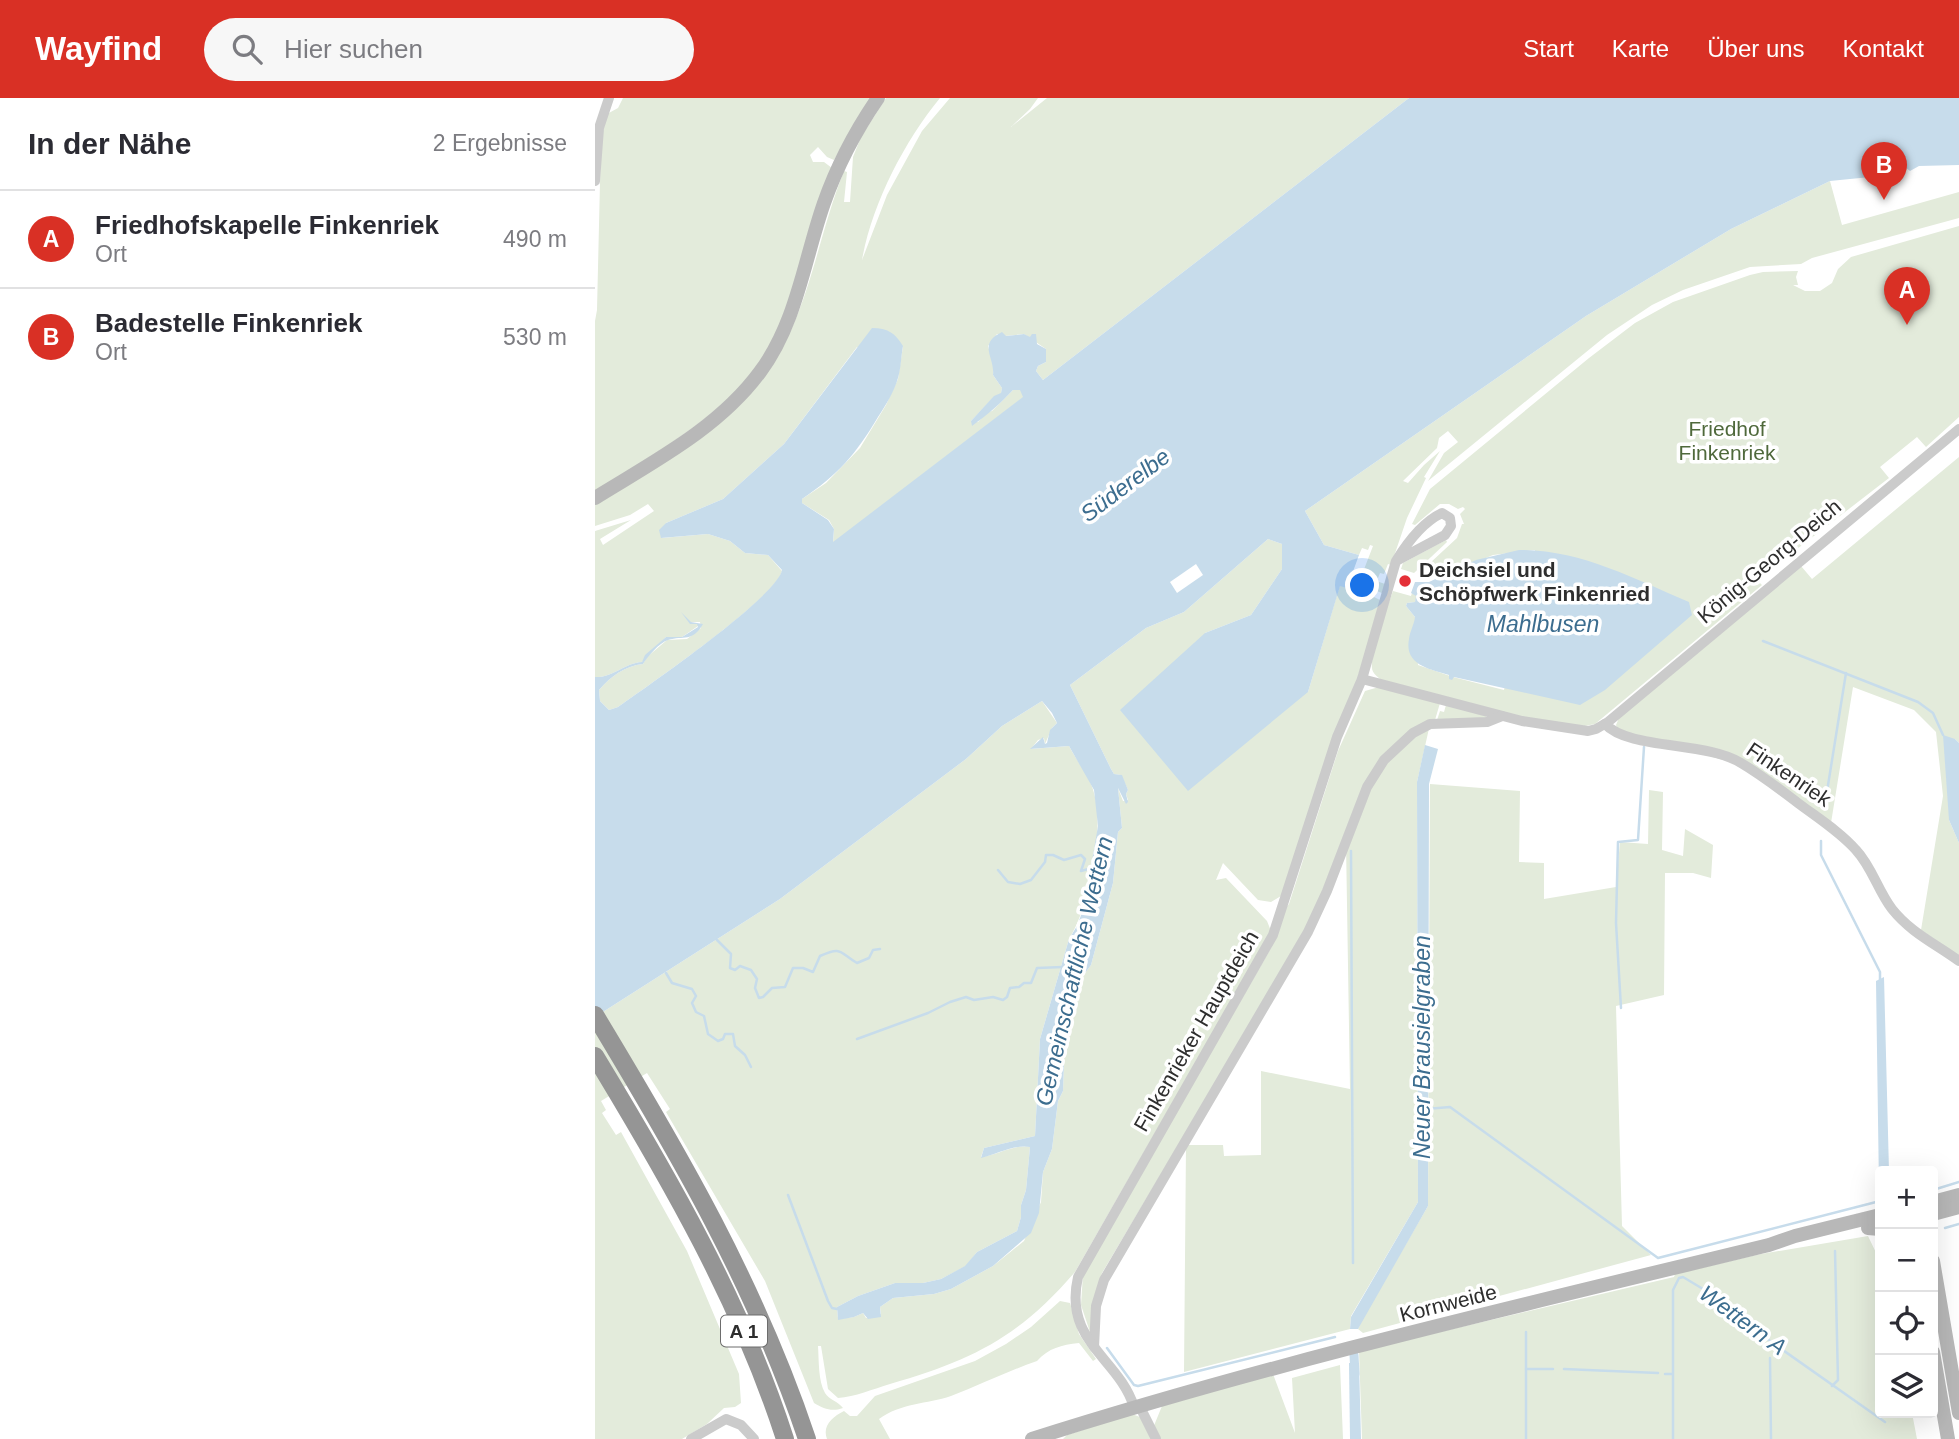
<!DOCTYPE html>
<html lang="de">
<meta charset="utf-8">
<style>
:root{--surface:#fff;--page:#f7f7f7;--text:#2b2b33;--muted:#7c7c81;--line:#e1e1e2;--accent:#d93025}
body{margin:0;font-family:Helvetica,sans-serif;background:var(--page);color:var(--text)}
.controls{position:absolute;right:21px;bottom:21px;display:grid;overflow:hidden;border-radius:7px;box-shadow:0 7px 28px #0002}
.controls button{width:63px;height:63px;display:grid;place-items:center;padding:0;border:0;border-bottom:2px solid var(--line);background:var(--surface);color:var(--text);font:35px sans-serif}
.you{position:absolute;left:768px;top:488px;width:24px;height:24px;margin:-18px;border:5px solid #fff;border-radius:50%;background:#1a73e8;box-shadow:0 0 0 10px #1a73e833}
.badge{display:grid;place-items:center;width:46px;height:46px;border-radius:50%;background:var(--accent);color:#fff;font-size:23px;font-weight:700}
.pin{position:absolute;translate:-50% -58px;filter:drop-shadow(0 2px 4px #0008)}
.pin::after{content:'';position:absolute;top:37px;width:24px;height:21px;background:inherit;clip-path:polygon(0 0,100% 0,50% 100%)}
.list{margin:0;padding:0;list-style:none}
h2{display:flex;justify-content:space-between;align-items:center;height:91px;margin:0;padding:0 28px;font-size:30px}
h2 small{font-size:23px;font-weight:400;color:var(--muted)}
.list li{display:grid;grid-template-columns:46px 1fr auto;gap:21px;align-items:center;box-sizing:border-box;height:98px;padding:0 28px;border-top:2px solid var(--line)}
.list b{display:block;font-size:26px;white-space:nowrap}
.list p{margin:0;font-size:23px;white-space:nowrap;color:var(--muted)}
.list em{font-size:23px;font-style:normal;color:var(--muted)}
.icon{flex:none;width:38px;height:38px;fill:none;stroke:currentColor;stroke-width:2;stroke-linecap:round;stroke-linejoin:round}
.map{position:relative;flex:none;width:1364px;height:1341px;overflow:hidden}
header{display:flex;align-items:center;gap:42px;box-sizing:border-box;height:98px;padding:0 35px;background:var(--accent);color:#fff}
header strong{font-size:33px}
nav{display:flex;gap:38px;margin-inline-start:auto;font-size:24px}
.search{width:490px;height:63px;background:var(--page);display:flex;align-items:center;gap:18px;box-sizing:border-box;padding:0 24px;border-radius:38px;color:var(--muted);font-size:26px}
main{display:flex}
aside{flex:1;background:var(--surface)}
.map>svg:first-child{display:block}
.green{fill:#e3ebdb}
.water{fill:#c7dceb}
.pier{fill:#fff}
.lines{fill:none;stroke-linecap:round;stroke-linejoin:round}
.stream{stroke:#c7dceb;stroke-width:2.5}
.canal{stroke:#c7dceb;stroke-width:9}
.street{stroke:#cbcbcb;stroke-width:10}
.secondary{stroke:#b8b8b8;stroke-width:14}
.highway{stroke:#959595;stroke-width:18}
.poi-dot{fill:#e43038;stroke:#fff;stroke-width:2.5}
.labels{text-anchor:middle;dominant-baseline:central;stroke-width:7;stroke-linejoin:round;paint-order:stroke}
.shield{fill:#fff;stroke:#6d6d6d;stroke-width:2}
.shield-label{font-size:19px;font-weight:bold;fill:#2e2e2e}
.park-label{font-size:21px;fill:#4f693b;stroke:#fff}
.street-label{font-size:21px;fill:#2e2e2e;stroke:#fff}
.poi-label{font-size:21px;font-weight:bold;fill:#2e2e2e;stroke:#fff;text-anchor:start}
.water-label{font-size:23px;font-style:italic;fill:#3c6d8f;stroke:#fff}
</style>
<header>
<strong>Wayfind</strong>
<div class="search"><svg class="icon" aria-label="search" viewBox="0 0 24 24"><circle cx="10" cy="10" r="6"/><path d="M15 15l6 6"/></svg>Hier suchen</div>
<nav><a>Start</a><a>Karte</a><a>Über uns</a><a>Kontakt</a></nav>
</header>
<main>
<aside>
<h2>In der Nähe<small>2 Ergebnisse</small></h2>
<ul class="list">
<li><span class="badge">A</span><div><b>Friedhofskapelle Finkenriek</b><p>Ort</p></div><em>490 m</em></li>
<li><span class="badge">B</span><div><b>Badestelle Finkenriek</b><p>Ort</p></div><em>530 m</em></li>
</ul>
</aside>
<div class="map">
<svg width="1364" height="1341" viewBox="0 0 1364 1341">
<rect width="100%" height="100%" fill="#fff"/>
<g class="green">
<path d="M 28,0 L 278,0 L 239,62 L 232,59 L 223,49 L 215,57 L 218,64 L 229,64 L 237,70 C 213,148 197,239 136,298 C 96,336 46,364 0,393 L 0,223 L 2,212 L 6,42 L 12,16 L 23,10 Z"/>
<path d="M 291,0 L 345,0 C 309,44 277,106 267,162 L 292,97 L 327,33 L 355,0 L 443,0 L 435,11 L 416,29 L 452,0 L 814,0 L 448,282 L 441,273 L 443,268 L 451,264 L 451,251 L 429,236 L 410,238 L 402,236 L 393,248 L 399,269 L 398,277 L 407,290 L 406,296 L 396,302 L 376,323 L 383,324 L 392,314 L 397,313 L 418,292 L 426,292 L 429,299 L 238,445 L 239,431 L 234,422 L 207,405 L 207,401 L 231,385 L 265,350 L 291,307 L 303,281 L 308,248 L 262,249 L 189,346 L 128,401 L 71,425 L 67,440 L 113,436 L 135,443 L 150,455 L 173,457 L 187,473 C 182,499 51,589 23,609 L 14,612 L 5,603 L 4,592 C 16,578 30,568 48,566 L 52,559 L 72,542 L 92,541 L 106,530 L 105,524 L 96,524 L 95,526 L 103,526 L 103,528 L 87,539 L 71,539 L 47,564 C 29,565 18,580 0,579 L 0,433 L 36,422 L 5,441 L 8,447 L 59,413 L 53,406 L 35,417 L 0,428 L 0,407 L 101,341 L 196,232 C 219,181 228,125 249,73 L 252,74 L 249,104 L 255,104 L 258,59 L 266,39 Z"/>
<path d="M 1235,83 L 1247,127 L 1364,94 L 1364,120 L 1217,160 L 1206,166 L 1155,169 L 1088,192 L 1057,207 L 1012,237 L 833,383 L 849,355 L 863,344 L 853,333 L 844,340 L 842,350 L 808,383 L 813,385 L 829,367 L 845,353 L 829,379 L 831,380 L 812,420 L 796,467 L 793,466 L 789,476 L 785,475 L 783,480 L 768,474 L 778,448 L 775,447 L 773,452 L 767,450 L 764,457 L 729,447 L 710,413 L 991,218 L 1136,131 Z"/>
<path d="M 1364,128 L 1364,319 L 1331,349 L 1322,339 L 1285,369 L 1294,380 L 1162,482 L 1167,487 L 1000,626 L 990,628 L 935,621 L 786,582 C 783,579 777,575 777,570 C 775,557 793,507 798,493 L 816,498 L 817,495 L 822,498 L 820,504 L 812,505 L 811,508 L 820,519 L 823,567 L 858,579 L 909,592 L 940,452 L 898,457 L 840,481 L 835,465 L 862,440 L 867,426 L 869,426 L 865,416 L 870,411 L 868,409 L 863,411 L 854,406 L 845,406 L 820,427 L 817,426 L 835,391 L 994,260 L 1040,225 L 1078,204 L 1155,177 L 1168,174 L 1203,173 L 1201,179 L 1203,187 L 1198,187 L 1210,193 L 1225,193 L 1237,185 L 1243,171 L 1256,159 Z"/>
<path d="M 1364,359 L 1364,645 L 1360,641 L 1354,722 L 1364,745 L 1364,858 L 1326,832 L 1348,698 L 1341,634 L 1319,612 L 1258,589 L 1236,725 L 1165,672 L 1037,637 L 1023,632 L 1021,627 L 1024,620 L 1206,468 L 1217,481 Z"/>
<path d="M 673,441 L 687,446 L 687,471 L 656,517 L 610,535 L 713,594 L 745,487 L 762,493 L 767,478 L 790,486 L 787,495 L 779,492 L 777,498 L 785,502 L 771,555 L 686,798 L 676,804 L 663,802 L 628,765 L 621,782 L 631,780 L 672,823 L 676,833 L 480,1174 C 423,1240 377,1262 295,1286 C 278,1291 260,1299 243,1300 L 233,1291 L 226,1248 L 223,1248 C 224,1262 223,1283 230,1295 C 234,1302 243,1303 248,1310 C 237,1314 229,1311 219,1305 L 170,1183 L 71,1014 L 75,1011 L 52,975 L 6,1003 L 11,1012 L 7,1015 L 21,1037 L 26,1034 L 92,1153 L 144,1276 L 146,1305 L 140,1309 L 129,1310 L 112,1326 L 87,1341 L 0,1341 L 0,919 L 185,801 L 371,661 L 407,628 L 447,603 L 462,625 L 457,630 L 450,646 L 449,640 L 443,642 L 436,651 L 474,648 C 482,664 495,678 499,695 C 510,732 494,810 474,841 L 445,941 L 440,1038 L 389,1050 L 386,1059 C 403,1057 418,1046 435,1049 L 431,1092 L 426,1107 L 426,1119 L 422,1133 L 382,1154 L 371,1168 L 346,1181 L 328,1185 L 300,1185 L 263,1198 L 242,1209 L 243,1221 L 259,1219 L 268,1215 L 271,1220 L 286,1216 L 285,1209 L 298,1200 L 339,1196 L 356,1191 L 398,1168 L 429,1143 L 446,1104 L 448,1074 L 457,1051 L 463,1003 L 468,993 L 469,966 L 466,954 L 468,937 L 470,926 L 480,913 L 477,903 L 487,879 L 496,867 L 518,785 L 523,734 L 527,730 L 523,690 L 528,703 L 533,702 L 531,696 L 533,692 L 526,677 L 519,676 L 516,671 L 475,587 L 551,530 L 589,514 Z"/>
<path d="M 851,442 L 852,444 L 819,475 L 806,471 L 808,465 Z"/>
<path d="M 784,589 L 845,605 L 840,622 L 792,654 L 727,798 L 697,856 L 507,1175 L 497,1207 L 496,1237 L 486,1207 L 488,1176 L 676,850 L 689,812 L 694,806 L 743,653 L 770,593 Z"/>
<path d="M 851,607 L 891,618 L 891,620 L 842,622 L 845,613 L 849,614 Z"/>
<path d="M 835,626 L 822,684 L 823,1104 L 756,1218 L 755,1231 L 589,1274 L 591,1047 L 628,1047 L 629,1058 L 666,1057 L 666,973 L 755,991 L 751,745 L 777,678 Z"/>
<path d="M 835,686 L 925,693 L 924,764 L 949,765 L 949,801 L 1021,789 L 1025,744 L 1053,746 L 1054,692 L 1068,694 L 1067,752 L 1088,758 L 1090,731 L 1118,747 L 1116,780 L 1098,775 L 1070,775 L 1069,897 L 1021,908 L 1027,1128 L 1056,1157 L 768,1235 L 763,1231 L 769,1218 L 833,1108 Z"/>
<path d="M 1273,1138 L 1285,1163 L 1285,1315 L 1317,1315 L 1322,1341 L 767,1341 L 764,1253 L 1079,1179 L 1080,1176 L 1166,1156 Z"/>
<path d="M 465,1203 L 475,1205 L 484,1236 L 501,1261 L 498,1263 L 484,1245 C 466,1247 454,1250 442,1263 C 413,1273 385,1287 356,1298 C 332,1306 306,1305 284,1321 L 295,1341 L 232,1341 C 227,1328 237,1319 249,1313 L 255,1318 L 262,1318 L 280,1298 L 380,1263 L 411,1246 L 436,1229 Z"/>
<path d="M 745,1267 L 748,1341 L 564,1341 L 558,1330 L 567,1308 L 678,1276 L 700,1335 L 697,1280 Z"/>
<path d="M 537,1316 L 545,1319 L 557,1341 L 468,1341 L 472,1337 Z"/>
</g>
<g class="water">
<path d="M 814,0 L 1364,0 L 1364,67 L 1324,68 L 1315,73 L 1310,69 L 1275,79 L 1235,83 L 1136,131 L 991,218 L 710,413 L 729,447 L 764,457 L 752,490 L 745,488 L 713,594 L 593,693 L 525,612 L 610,535 L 656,517 L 687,471 L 687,446 L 673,441 L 589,514 L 551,530 L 475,587 L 516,671 L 519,676 L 527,677 L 533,692 L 531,696 L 533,704 L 531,706 L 523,690 L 527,730 L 523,734 L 518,785 L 496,867 L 487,879 L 477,903 L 480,913 L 470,926 L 468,936 L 473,939 L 472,948 L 466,954 L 469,966 L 468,993 L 463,1003 L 457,1051 L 448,1074 L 444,1115 L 436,1135 L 398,1168 L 356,1191 L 339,1196 L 298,1200 L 285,1209 L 286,1219 L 273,1221 L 268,1215 L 259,1219 L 243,1222 L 242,1209 L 263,1198 L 300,1185 L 328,1185 L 346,1181 L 370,1168 L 382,1154 L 422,1133 L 426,1119 L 426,1107 L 431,1092 L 435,1049 C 420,1046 402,1056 386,1060 L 389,1050 L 440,1038 L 445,941 L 474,841 L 482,828 L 489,809 L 503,728 L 499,692 L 474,648 L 435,651 L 448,639 L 450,646 L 452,645 L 455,632 L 462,625 L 457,615 L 447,603 L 407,628 L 371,661 L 185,801 L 0,919 L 0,579 C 18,580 29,565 47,564 L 50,557 L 71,539 L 87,539 L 103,529 L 102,526 L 95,526 L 86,514 L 96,524 L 108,526 C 97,545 89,537 73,542 C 64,545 53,558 48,566 C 30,568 16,578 4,592 L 5,603 L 14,612 L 23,609 C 51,589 182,499 187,472 L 173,457 L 150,455 L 135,443 L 113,436 L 66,440 L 64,432 L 71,425 L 128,401 L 189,346 L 277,230 C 293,230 300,235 308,248 C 306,259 306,270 303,280 C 299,294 291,307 283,319 C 261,356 243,377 207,401 L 207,405 L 233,422 L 239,431 L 238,444 L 428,299 L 425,292 L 418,292 C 405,306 392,317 377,328 L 376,323 L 399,298 L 406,295 L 407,290 L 398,277 C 400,259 382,246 407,234 L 411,238 L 429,236 L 435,239 L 437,236 L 441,236 L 442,246 L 451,251 L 451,264 L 443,268 L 441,273 L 448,282 Z"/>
<path d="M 924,452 C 984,451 1040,481 1094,504 L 1097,517 L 1010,592 L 985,607 L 859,579 L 857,582 L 854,581 L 854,577 C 835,571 809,567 814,541 C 815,533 819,527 820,519 L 811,508 L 812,505 L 820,504 L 821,498 L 816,495 L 820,484 L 834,484 L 881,462 Z"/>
<path d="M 1348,637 L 1360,641 L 1364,645 L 1364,745 L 1354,722 Z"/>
<path d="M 830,647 L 843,651 L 834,686 L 833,1108 L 763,1231 L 755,1231 L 756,1219 L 823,1104 L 822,684 Z"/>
<path d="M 1289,879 L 1294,1073 L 1285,1073 L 1285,1100 L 1281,1100 L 1284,1090 L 1281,883 Z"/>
<path d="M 754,1265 L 764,1265 L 766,1341 L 755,1341 Z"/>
</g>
<path class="pier" d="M 601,466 L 608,477 L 582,495 L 575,484 Z"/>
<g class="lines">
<g class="stream">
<path d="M 1168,543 L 1323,604 L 1338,615 L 1348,637"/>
<path d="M 1230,706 L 1251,575"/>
<path d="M 1226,743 L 1226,757 L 1285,874 L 1285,884"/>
<path d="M 756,753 L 758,1165"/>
<path d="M 403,772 L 413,784 L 425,786 L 436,782 L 450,764 L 451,757 L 458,757 L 469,762 L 486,757 L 490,761 L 486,773 L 497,770"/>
<path d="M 122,842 L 136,856 L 135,870 L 140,872 L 145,868 L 156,872 L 162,881 L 160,890 L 164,900 L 168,899 L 177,890 L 190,889 L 198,870 L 208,870 L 218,874 L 225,858 C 247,848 244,854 262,865 L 274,860 L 278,852 L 285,851"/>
<path d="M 71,875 L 77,885 L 97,891 L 101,898 L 97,905 L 101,914 L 109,918 L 113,936 L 123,943 L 128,941 L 130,936 L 138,936 L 140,948 L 150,957 L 156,969"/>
<path d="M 1026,910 L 1021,825 L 1023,744 L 1043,742 L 1049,649"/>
<path d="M 262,941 L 333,915 L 355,904 L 371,899 L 379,902 L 398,899 L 408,902 L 412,899 L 415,890 L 424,889 L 429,885 L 436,885 L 442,870 L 468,869"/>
<path d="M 831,1011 L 855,1009 L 1063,1160 L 1285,1103"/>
<path d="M 1338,1092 L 1364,1084"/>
<path d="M 193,1097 L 233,1203 L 237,1210 L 242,1211"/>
<path d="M 1350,1130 L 1364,1126"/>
<path d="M 1285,1144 L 1285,1146"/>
<path d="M 512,1250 L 539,1287 L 543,1288 L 740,1239"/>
<path d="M 1175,1260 L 1176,1341"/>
<path d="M 931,1271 L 958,1271"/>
<path d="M 969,1271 L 1063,1275"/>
<path d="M 1070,1276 L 1077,1276"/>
<path d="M 1237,1288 L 1243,1282 L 1240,1153"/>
<path d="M 931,1341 L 931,1234"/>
<path d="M 1078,1341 L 1078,1192 L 1084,1180 L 1088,1179 L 1123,1200 L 1175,1243 L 1290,1324"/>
</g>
<path class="canal" d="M 759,1257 L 760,1276"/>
<g class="street">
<path d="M 0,83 L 4,30 L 14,0"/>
<path d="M 767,581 L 927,623 L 993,633 L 1001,631 L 1013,624 L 1364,331"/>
<path d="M 1010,626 C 1034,652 1111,643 1146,665 C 1168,678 1187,693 1207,708 C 1226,722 1246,735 1261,752 C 1277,769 1283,793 1297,811 C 1316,835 1341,846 1364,863"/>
<path d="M 499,1249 L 501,1208 L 509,1182 L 713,834 L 732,793 L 772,689 L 789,662 L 818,635 L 835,626 L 892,624 L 907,618"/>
<path d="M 544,1307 L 561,1341"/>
<path d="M 539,1309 C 524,1260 468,1244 483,1179 L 678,837 L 742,639 L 767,581 L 801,463 C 812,445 828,424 847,415 L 855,420 L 856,428 L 850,437 L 801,463"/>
<path d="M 96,1341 L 131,1321 L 146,1327 L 159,1341"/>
</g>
<g class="secondary">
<path d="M 0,400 C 58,364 124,330 165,274 C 202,224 209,162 229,105 C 242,68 261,32 283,0"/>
<path d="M 1338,1104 L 1364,1097"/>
<path d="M 1338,1116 L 1364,1109"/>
<path d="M 1273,1130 L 1285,1131"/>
<path d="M 1338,1163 L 1364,1315"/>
<path d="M 1338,1254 L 1353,1341"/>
<path d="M 437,1341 C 679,1264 927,1207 1174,1147 L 1200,1138 L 1285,1117"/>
</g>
<g class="highway">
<path d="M 0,917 C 84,1056 160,1186 212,1341"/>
<path d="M 0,958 C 74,1080 146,1204 190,1341"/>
</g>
</g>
<circle class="poi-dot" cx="810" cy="483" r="7"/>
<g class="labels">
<rect class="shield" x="126" y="1217.5" width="46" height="31" rx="5"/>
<g class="shield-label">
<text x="149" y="1233">A 1</text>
</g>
<g class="park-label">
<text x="1132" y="330">Friedhof<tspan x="1132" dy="24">Finkenriek</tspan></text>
</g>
<g class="street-label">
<text transform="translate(1174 463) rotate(-40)">König-Georg-Deich</text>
<text transform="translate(1194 676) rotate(34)">Finkenriek</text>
<text transform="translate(601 933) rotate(-60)">Finkenrieker Hauptdeich</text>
<text transform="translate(853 1205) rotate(-14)">Kornweide</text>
</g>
<g class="poi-label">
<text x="824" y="471">Deichsiel und<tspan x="824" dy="24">Schöpfwerk Finkenried</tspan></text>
</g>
<g class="water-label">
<text transform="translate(530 387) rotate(-37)">Süderelbe</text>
<text x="948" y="526">Mahlbusen</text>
<text transform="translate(479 873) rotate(-77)">Gemeinschaftliche Wettern</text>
<text transform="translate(827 949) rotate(-90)">Neuer Brausielgraben</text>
<text transform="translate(1148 1222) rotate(36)">Wettern A</text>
</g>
</g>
</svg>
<div class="controls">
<button>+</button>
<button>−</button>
<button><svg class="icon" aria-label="locate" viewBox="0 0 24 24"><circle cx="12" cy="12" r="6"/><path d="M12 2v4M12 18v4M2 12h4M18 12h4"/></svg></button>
<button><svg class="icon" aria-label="layers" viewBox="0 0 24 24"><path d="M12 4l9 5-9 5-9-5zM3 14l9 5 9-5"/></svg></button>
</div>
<div class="you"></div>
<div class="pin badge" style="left:1312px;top:227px">A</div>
<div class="pin badge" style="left:1289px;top:102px">B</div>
</div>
</main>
